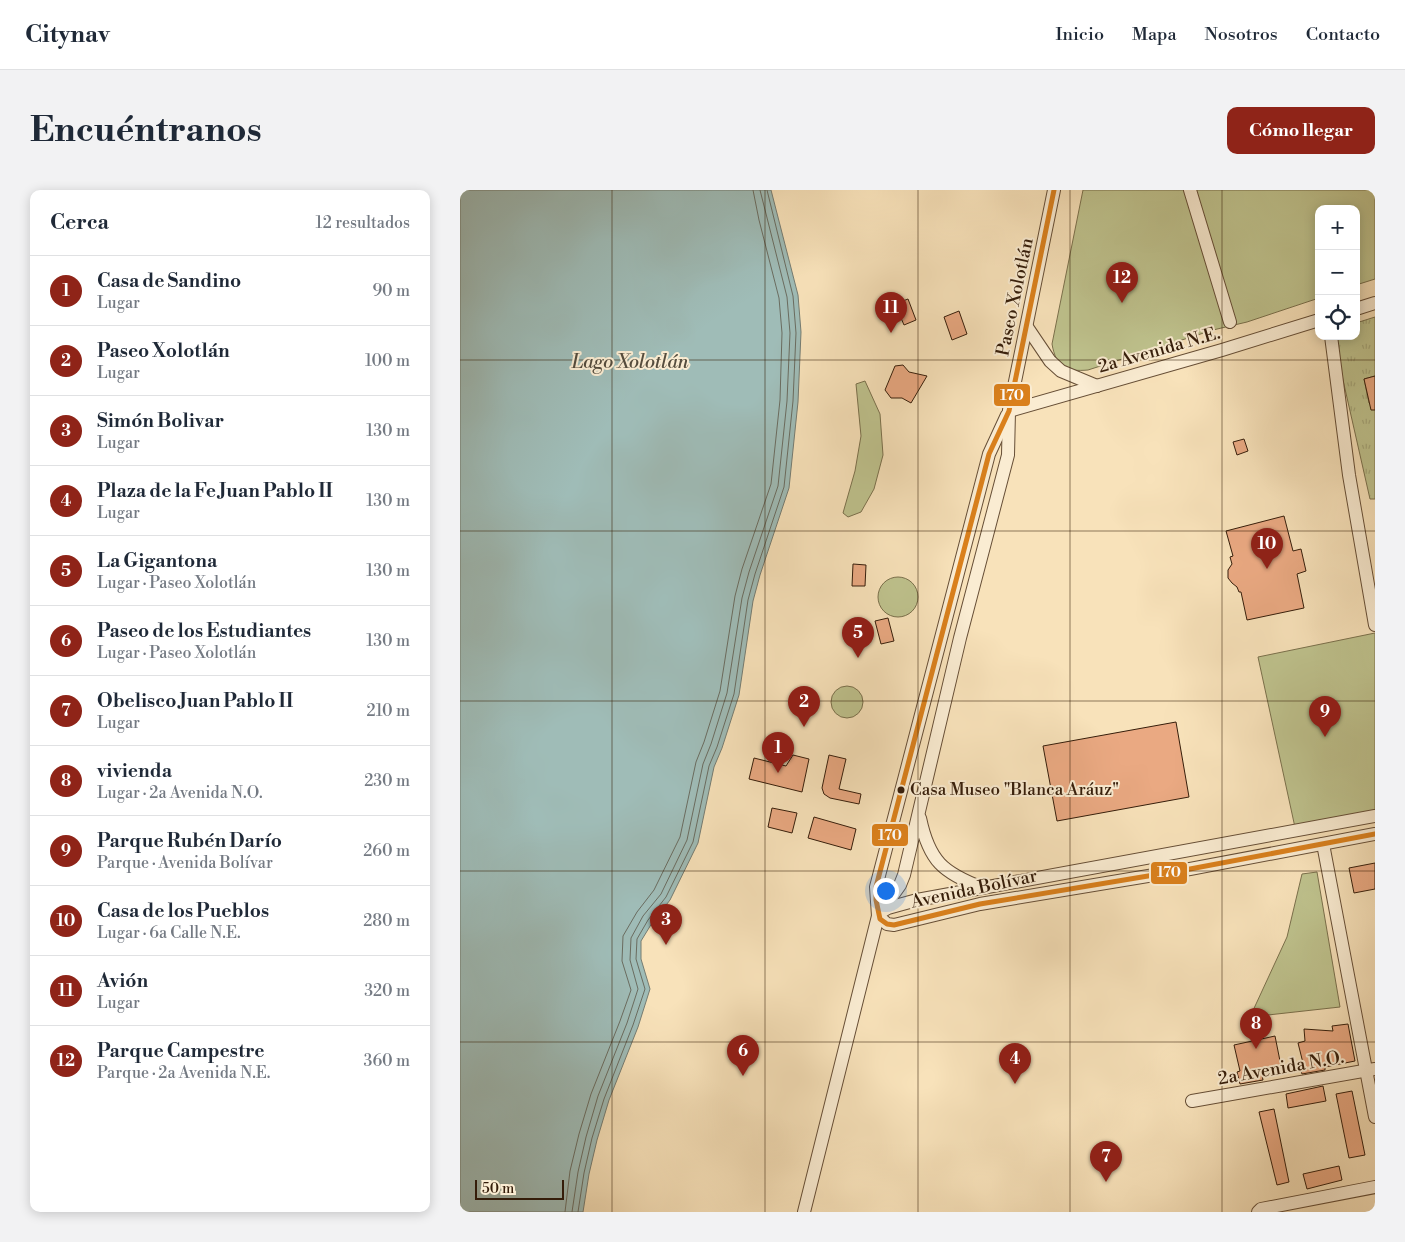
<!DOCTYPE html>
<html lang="es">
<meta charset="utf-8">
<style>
:root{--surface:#fff;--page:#f2f2f3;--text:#1f2937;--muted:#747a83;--line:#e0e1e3;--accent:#8f2418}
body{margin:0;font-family:"Libre Bodoni",serif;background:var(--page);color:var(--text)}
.controls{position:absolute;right:15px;top:15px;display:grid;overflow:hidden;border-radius:10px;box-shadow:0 2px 12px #0003}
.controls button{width:45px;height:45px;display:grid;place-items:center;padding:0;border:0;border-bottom:1px solid var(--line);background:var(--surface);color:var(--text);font:25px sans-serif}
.scale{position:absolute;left:15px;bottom:12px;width:89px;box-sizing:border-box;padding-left:5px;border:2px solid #351d0a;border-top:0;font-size:14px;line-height:18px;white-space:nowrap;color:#351d0a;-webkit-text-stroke:4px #faecd2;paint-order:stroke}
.you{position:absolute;left:425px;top:700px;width:18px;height:18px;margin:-12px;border:4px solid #fff;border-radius:50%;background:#1a73e8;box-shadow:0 0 0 8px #1a73e833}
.badge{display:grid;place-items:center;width:32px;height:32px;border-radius:50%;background:var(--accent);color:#fff;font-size:16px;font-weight:700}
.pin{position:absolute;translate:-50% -41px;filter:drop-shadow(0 1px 2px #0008)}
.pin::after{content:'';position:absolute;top:26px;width:18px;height:15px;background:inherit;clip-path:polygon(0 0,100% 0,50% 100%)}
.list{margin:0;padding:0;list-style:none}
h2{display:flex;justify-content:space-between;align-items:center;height:65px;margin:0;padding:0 20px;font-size:21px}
h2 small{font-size:16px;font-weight:400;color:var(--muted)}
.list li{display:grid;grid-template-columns:32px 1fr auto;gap:15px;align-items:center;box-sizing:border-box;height:70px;padding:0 20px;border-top:1px solid var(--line)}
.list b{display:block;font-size:19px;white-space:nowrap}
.list p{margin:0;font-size:16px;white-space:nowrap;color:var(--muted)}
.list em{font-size:16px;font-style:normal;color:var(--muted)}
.icon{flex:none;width:28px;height:28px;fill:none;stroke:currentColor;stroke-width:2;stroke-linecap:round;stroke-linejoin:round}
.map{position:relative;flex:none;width:915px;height:1022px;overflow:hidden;border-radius:10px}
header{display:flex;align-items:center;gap:30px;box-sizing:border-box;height:70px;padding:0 25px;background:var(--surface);border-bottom:1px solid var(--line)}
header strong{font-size:24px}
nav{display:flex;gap:28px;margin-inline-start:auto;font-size:18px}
.intro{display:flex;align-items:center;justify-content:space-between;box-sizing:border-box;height:120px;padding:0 30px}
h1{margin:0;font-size:35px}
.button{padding:12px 22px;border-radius:10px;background:var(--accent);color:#fff;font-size:18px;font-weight:700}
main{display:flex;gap:30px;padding:0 30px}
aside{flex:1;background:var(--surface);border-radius:10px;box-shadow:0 2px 12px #0003}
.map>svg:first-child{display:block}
.grass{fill:url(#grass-tufts);stroke:#7a704c}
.park{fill:#bfc38e;stroke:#7a704c}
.water{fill:#9fbcb7;stroke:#757c72}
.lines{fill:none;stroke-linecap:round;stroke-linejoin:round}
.shore{stroke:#6a6c60;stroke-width:1}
.building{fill:#eaa982;stroke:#351d0a}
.minor-casing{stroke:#664e36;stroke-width:14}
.minor{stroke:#faecd2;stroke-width:12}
.bus-1-casing{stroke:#faecd2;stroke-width:9}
.bus-1{stroke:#da801c;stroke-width:5}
.grid{fill:none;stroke:#351d0a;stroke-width:1;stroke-opacity:0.55}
.bus-dot{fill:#351d0a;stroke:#faecd2;stroke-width:2}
.labels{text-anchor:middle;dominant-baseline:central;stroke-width:4;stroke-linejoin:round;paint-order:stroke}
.bus-label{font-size:17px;fill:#351d0a;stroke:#faecd2;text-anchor:start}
.street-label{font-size:18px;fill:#351d0a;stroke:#faecd2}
.water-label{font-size:19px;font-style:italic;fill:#554d3e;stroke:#faecd2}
.line-badge{stroke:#faecd2;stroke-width:2}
.badge-label{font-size:14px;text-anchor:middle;font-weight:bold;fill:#fff}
</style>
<header>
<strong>Citynav</strong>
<nav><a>Inicio</a><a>Mapa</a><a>Nosotros</a><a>Contacto</a></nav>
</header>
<div class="intro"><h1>Encuéntranos</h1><a class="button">Cómo llegar</a></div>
<main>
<aside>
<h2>Cerca<small>12 resultados</small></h2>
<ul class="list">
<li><span class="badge">1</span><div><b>Casa de Sandino</b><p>Lugar</p></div><em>90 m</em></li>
<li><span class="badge">2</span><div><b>Paseo Xolotlán</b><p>Lugar</p></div><em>100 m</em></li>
<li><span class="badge">3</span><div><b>Simón Bolivar</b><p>Lugar</p></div><em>130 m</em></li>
<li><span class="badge">4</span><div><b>Plaza de la Fe Juan Pablo II</b><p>Lugar</p></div><em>130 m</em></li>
<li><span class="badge">5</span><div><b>La Gigantona</b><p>Lugar · Paseo Xolotlán</p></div><em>130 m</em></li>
<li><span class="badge">6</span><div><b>Paseo de los Estudiantes</b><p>Lugar · Paseo Xolotlán</p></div><em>130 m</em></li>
<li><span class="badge">7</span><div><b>Obelisco Juan Pablo II</b><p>Lugar</p></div><em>210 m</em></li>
<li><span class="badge">8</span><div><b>vivienda</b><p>Lugar · 2a Avenida N.O.</p></div><em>230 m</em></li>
<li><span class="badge">9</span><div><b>Parque Rubén Darío</b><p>Parque · Avenida Bolívar</p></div><em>260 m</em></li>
<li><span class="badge">10</span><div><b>Casa de los Pueblos</b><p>Lugar · 6a Calle N.E.</p></div><em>280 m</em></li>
<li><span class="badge">11</span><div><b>Avión</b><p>Lugar</p></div><em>320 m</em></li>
<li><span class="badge">12</span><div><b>Parque Campestre</b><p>Parque · 2a Avenida N.E.</p></div><em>360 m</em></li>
</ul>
</aside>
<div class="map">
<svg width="915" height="1022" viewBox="0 0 915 1022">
<defs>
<pattern id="grass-tufts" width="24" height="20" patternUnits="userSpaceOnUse" patternTransform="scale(1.25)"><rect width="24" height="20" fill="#bfc38e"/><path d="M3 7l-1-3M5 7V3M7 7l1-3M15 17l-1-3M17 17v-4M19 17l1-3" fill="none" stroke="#a5a779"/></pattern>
</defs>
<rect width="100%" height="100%" fill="#f8e2ba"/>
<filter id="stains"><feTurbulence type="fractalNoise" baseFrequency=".004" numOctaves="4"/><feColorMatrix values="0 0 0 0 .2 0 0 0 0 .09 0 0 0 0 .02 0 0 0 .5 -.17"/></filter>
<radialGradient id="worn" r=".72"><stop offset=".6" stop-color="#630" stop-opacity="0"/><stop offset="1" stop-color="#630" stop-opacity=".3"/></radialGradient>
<path class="grass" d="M 915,127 L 915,186 L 904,189 L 909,213 L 915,212 L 915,309 L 910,309 L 873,146 L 896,146 L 896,133 Z"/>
<g class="park">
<path d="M 623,0 L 915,0 L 915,89 L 896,95 L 896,19 L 859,19 L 859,108 L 787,132 L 753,140 L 628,180 C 606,182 596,177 592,154 Z"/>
<path d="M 405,191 L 420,224 L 423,265 L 414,299 L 401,322 L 388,327 L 383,323 L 395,281 L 401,246 L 396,194 Z"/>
<circle cx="438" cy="407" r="20"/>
<path d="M 915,443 L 915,626 L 836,642 L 798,467 Z"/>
<circle cx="387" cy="512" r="16"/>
<path d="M 857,682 L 880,817 L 790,827 L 827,747 L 842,684 Z"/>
</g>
<path class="water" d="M 0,0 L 311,0 L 338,105 L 341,142 L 338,212 L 329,298 L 300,385 L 293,411 L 279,505 L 262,558 L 254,577 L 238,653 L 210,710 L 192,733 L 181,751 L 181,769 L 190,799 L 178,837 L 149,910 L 137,950 L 129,984 L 123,1022 L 0,1022 Z"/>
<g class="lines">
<g class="shore">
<path d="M 105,1022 L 110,981 L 119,944 L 131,904 L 160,831 L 171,800 L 162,771 L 163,746 L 177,722 L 194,700 L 220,647 L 236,572 L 244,552 L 260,501 L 275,406 L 282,379 L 311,294 L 320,210 L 322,143 L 319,108 L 299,30 L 293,0"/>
<path d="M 112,1022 L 118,982 L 126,947 L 138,906 L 167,833 L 178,799 L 170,770 L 171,748 L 183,726 L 201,704 L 227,650 L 243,574 L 251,554 L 267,503 L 282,408 L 289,382 L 318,296 L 327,211 L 330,143 L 327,107 L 300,0"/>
<path d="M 118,1022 L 124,983 L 132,948 L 144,909 L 173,835 L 185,799 L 176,769 L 177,749 L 188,730 L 206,707 L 233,652 L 249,576 L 257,557 L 274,504 L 288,410 L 295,384 L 324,297 L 333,211 L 336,143 L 333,106 L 307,0"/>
</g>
</g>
<g class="building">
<path d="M 448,109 L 456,130 L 444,135 L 435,114 Z"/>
<path d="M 499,121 L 507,144 L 492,150 L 484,127 Z"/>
<path d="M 443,175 L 449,182 L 467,186 L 451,213 L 442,208 L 431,208 L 425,200 L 435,176 Z"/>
<path d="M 915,186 L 915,220 L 911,220 L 904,189 Z"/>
<path d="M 784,249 L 788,261 L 777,265 L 773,252 Z"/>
<path d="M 824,326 L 833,361 L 841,359 L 846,381 L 837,384 L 844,418 L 787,430 L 781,402 L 779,402 L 777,397 L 772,393 L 768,388 L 768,380 L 772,374 L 770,367 L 773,366 L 766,341 Z"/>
<path d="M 393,374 L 406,375 L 405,396 L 392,396 Z"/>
<path d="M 428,428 L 434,451 L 421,454 L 415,431 Z"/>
<path d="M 716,532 L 729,607 L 597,631 L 583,556 Z"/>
<path d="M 333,565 L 349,569 L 342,602 L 289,589 L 294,568 L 326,576 Z"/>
<path d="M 369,565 L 386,569 L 379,599 L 401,604 L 399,614 L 370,608 L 364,604 L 362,598 Z"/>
<path d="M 312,618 L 337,623 L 332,643 L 308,637 Z"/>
<path d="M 354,627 L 396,639 L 391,660 L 348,648 Z"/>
<path d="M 915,673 L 915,699 L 894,703 L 889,678 Z"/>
<path d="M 888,834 L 895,871 L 865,877 L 865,880 L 842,884 L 840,878 L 844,877 L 838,853 L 845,851 L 844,839 L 873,841 L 872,836 Z"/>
<path d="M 815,846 L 821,876 L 801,881 L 803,890 L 780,894 L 777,882 L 780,881 L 774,855 Z"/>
<path d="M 863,896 L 866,911 L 828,918 L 826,904 Z"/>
<path d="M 892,901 L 905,965 L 889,968 L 876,904 Z"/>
<path d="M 814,919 L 829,992 L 817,995 L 799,922 Z"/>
<path d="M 879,976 L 882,990 L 847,999 L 843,984 Z"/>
</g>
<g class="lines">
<defs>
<g id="minor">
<path d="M 730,0 L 770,132"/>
<path d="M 896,119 L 915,113"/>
<path d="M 567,137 L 590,171 L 601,181 L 637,196"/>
<path d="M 871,146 L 889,285 L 915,435"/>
<path d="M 549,221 L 762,160 L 859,130"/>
<path d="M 460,628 C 469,671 483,683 523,698"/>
<path d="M 863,654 L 915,927"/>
<path d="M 421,722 L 428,718 L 457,710 L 915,626"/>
<path d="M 418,726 L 416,697 L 529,264 L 547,225"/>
<path d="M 418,726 L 427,734 L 434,735 L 520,714 L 730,679 L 915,644"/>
<path d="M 732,911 L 915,879"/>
<path d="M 344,1022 L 418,726 L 440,695 L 444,685 L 500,448 L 548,265 L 549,221 L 594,0"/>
<path d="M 798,1022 L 801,1019 L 915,997"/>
</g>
</defs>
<use href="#minor" class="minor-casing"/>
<use href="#minor" class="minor"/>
<defs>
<path id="bus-1" d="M 594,0 L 549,221 L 529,264 L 416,697 L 416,710 L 420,729 L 427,734 L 434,735 L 520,714 L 730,679 L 915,644"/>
</defs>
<use href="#bus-1" class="bus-1-casing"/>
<use href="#bus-1" class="bus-1"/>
</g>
<path class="grid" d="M 152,0 L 152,1022M 305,0 L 305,1022M 458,0 L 458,1022M 610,0 L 610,1022M 762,0 L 762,1022M 0,170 L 915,170M 0,341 L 915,341M 0,511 L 915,511M 0,681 L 915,681M 0,852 L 915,852"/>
<circle class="bus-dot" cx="441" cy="600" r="4.5"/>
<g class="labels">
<g class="bus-label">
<text x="450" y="600">Casa Museo "Blanca Aráuz"</text>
</g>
<g class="street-label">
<text transform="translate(555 107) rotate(-78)">Paseo Xolotlán</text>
<text transform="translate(699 160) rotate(-16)">2a Avenida N.E.</text>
<text transform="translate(514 699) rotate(-12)">Avenida Bolívar</text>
<text transform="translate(821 878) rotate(-10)">2a Avenida N.O.</text>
</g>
<g class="water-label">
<text x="170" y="172">Lago Xolotlán</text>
</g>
</g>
<g class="line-badge">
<rect x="533" y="193" width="38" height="24" rx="5" fill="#da801c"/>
<rect x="411" y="633" width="38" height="24" rx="5" fill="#da801c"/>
<rect x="690" y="671" width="38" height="24" rx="5" fill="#da801c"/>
</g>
<g class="badge-label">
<text x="552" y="210">170</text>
<text x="430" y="650">170</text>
<text x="709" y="687">170</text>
</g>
<rect width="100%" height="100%" filter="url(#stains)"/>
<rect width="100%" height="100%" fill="url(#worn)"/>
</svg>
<div class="controls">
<button>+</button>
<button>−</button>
<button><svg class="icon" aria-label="locate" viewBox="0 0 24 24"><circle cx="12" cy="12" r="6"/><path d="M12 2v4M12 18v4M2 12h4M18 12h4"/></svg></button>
</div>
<div class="scale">50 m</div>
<div class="you"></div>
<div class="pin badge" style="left:318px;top:583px">1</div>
<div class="pin badge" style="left:344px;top:537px">2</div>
<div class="pin badge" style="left:206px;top:755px">3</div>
<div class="pin badge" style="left:555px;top:894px">4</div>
<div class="pin badge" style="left:398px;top:468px">5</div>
<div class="pin badge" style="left:283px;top:886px">6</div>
<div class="pin badge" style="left:646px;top:992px">7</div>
<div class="pin badge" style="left:796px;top:859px">8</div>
<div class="pin badge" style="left:865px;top:547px">9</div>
<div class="pin badge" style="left:807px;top:379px">10</div>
<div class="pin badge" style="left:431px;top:143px">11</div>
<div class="pin badge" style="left:662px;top:113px">12</div>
</div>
</main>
